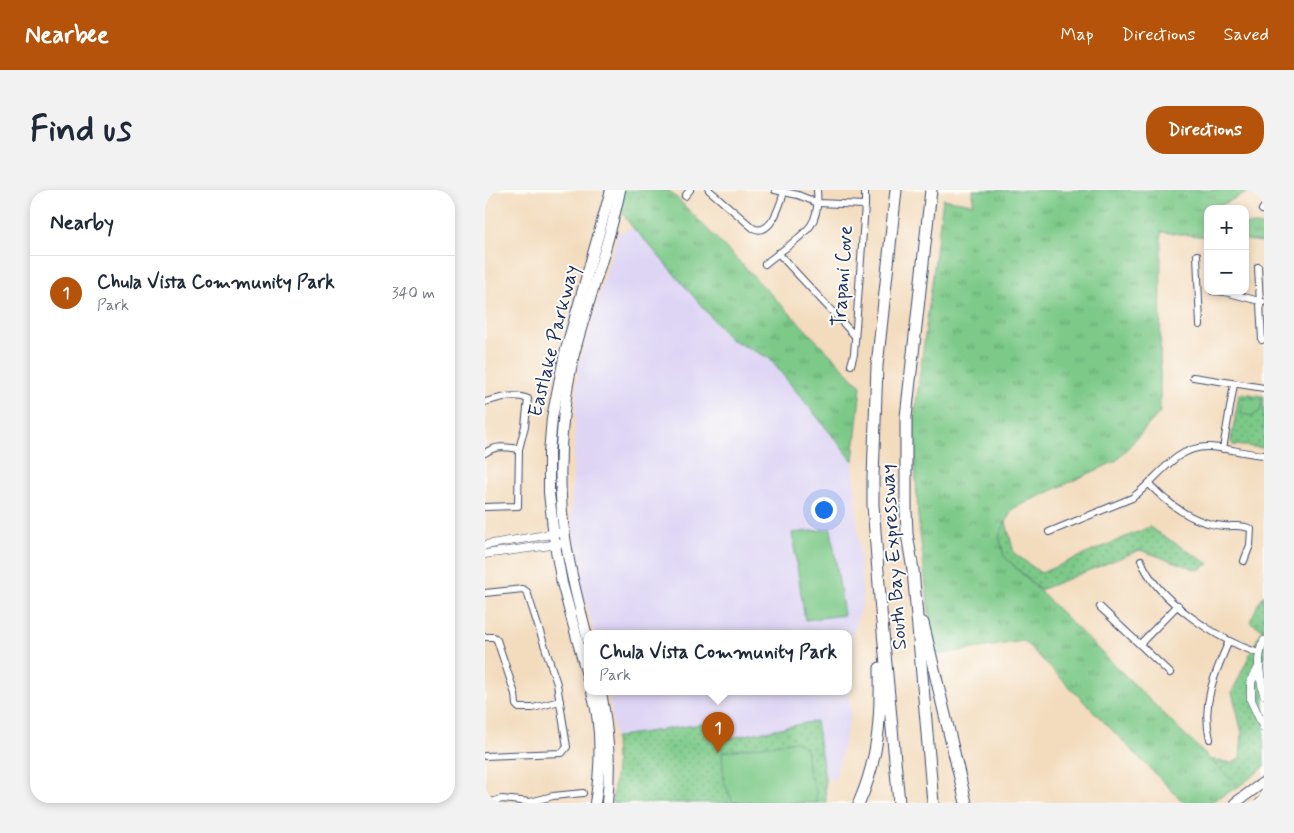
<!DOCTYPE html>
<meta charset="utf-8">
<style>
:root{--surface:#fff;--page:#f2f2f3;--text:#1f2937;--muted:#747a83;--line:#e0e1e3;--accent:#b45309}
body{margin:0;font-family:Mynerve,sans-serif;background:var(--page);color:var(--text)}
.controls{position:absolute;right:15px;top:15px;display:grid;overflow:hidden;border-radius:10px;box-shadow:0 2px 8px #0003}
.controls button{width:45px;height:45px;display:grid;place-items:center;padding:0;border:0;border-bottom:1px solid var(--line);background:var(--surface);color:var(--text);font:25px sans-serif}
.you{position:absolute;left:338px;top:319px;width:18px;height:18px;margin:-12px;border:4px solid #fff;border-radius:50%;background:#1a73e8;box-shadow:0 0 0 8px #1a73e833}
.badge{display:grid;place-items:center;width:32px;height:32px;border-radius:50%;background:var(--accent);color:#fff;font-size:16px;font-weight:700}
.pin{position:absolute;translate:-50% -41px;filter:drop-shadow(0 1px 2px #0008)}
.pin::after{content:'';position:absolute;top:26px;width:18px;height:15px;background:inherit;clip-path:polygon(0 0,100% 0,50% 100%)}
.popup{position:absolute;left:99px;top:440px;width:268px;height:65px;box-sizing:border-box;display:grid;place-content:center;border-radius:10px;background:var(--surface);filter:drop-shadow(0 1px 4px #0005);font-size:16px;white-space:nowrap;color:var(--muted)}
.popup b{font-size:19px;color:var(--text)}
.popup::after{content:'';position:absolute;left:50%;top:100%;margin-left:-10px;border:10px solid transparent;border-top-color:var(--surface)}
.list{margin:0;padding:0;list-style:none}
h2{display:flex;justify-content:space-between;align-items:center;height:65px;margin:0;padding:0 20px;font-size:21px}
h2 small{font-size:16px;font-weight:400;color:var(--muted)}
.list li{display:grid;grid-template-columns:32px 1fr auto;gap:15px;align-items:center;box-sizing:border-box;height:75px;padding:0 20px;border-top:1px solid var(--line)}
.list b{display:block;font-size:19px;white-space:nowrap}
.list p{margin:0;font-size:16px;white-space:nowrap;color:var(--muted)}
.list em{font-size:16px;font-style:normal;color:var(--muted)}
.map{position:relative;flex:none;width:779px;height:613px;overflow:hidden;border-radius:20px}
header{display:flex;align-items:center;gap:30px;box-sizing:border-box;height:70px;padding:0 25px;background:var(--accent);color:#fff}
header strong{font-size:24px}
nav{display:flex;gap:28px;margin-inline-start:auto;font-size:18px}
.intro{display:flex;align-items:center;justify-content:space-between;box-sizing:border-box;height:120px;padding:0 30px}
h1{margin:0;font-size:35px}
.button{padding:12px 22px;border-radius:20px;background:var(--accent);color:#fff;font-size:18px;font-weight:700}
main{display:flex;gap:30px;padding:0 30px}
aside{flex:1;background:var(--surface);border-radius:20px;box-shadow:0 2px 8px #0003}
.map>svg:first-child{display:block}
.built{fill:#ded5f5}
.grass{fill:url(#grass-tufts);stroke:#4c7c73}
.park{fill:url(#park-dots);stroke:#4c7c73}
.pitch{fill:#7cc988;stroke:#4c7c73}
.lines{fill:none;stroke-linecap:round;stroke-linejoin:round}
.minor-casing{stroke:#3b496c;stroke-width:8}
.tertiary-casing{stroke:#3b496c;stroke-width:9}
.primary-casing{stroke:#3b496c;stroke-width:12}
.motorway-casing{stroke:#3b496c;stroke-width:13}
.minor{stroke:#fff;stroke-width:6}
.tertiary{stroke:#fff;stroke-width:8}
.primary{stroke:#fff;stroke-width:10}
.motorway{stroke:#fff;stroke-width:11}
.labels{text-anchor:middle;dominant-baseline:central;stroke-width:4;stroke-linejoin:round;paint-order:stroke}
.street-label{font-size:20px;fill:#1b2f5e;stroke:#fdfcf7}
</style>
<header>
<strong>Nearbee</strong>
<nav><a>Map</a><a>Directions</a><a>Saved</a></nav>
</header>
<div class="intro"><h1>Find us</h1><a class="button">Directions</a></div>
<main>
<aside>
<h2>Nearby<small></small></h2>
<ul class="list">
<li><span class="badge">1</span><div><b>Chula Vista Community Park</b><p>Park</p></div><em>340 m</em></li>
</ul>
</aside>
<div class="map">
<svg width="779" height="613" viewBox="0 0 779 613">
<defs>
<pattern id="grass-tufts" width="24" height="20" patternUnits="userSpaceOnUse" patternTransform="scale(1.25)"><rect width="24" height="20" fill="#7cc988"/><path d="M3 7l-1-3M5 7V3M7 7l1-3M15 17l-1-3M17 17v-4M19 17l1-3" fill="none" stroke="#65a472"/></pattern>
<pattern id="park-dots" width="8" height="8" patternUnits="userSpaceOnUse" patternTransform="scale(1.25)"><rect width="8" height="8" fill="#7cc988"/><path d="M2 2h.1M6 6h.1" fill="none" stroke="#65a472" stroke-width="1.8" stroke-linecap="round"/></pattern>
</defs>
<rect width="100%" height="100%" fill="#fdfcf7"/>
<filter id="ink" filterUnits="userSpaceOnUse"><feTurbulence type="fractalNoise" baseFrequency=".02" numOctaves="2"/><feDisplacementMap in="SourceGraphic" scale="10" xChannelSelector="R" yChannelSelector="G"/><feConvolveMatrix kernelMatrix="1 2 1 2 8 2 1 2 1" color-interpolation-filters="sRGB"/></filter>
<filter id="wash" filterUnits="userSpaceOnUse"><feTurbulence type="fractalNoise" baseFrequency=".0096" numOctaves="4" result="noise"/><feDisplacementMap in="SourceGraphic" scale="20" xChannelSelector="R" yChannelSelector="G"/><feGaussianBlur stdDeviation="1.12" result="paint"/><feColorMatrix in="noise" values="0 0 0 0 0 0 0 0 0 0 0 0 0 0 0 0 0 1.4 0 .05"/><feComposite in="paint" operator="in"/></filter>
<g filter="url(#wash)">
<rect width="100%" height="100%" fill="#f3dbbd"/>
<g class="built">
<path d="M 148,38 L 165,56 L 245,149 L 284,168 L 368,271 L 378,411 L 367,448 L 366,462 L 363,465 L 363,444 L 110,444 L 95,389 L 86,327 L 93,178 L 133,43 Z"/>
<path d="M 124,502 L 363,502 L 366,524 L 350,589 L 340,589 L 331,531 L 235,550 L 230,532 L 141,545 L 130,548 Z"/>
</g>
<g class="grass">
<path d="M 120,0 L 184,0 L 376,196 L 368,271 L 284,168 L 245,149 L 165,56 L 148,38 Z"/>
<path d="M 488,0 L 768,0 L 728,19 L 723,19 L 723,47 L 676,42 L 675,222 L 631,271 L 527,319 L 515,346 L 519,366 L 753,597 L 724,613 L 699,613 L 539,451 L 449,465 L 433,326 L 428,236 L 458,9 L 488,14 Z"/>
<path d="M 760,34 L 779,36 L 779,52 L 760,50 Z"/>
</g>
<g class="park">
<path d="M 758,203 L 779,206 L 779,258 L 748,255 L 746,251 L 754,205 Z"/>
<path d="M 521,332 L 529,363 L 556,383 L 664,337 L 724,374 L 713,380 L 655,360 L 555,400 L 519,366 L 514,346 Z"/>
<path d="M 779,405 L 779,577 L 753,597 L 725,569 L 747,573 L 755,568 L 757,543 L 747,502 L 777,439 L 765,432 L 773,414 Z"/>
<path d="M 331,531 L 340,589 L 341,613 L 127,613 L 131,577 L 130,548 L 141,545 L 231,532 L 235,550 Z"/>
</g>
<g class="pitch">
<path d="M 758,207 L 777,209 L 775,221 L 768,226 L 756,224 Z"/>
<path d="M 346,339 L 359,425 L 320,430 L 307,343 Z"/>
<path d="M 311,551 L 321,558 L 324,585 L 330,596 L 332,613 L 248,612 L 239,592 L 237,562 Z"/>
</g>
</g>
<g filter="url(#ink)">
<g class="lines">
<defs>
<g id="minor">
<path d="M 224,0 L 268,38 C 286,47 295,15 299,2"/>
<path d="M 290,0 L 313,5 L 333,13 L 380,15"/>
<path d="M 200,6 L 205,0"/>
<path d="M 777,20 L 779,17"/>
<path d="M 293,63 L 370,146"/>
<path d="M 712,65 L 715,135"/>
<path d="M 280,74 C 293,63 317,48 326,35 C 332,26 333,11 332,0"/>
<path d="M 773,77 L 777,150"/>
<path d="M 728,101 L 740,102 L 778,112"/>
<path d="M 366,175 L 369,164 L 380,15 L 380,0"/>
<path d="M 708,187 L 779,198"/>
<path d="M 0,212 C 14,208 30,203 43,209 L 40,236 L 34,259 L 33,316 L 0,317"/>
<path d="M 738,259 L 749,194"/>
<path d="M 0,263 C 11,255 21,257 34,259"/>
<path d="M 664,294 C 684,315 709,334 739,336 C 749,337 756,334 766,339 L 765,355 L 759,371"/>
<path d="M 564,342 L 647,308 C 671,291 689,257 722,257 C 741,257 760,264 779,265"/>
<path d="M 656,370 C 671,410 735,451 774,463"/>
<path d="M 0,403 L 38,399 L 42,402 L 72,494 L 82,557 L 77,563 L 0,566"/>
<path d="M 615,417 L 685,483"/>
<path d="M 0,447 L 9,447 L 12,450 L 30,504 L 31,515 L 34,518 L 48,518 L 75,511"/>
<path d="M 655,454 L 693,415"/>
<path d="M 725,549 C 716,514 730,483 744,451"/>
<path d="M 2,613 L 17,609 L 45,612 L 68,606 L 98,603"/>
</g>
<g id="tertiary">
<path d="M 0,355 L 73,343"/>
<path d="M 0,364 L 74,354"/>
<path d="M 779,451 C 770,468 775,487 779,504"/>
<path d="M 774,477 L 766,492 L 766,510 L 779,538"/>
</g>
<g id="primary">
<path d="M 103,450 C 92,408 81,366 77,323 C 73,273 77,218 88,168 C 102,112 124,57 135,0"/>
<path d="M 103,489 L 77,393 L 70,355 L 64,303 L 64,263 L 67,228 L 80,163 L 126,0"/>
<path d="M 107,502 C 117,536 116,578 110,613"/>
<path d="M 116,502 C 123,541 126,573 122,613"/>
<path d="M 750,613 L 779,592"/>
<path d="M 776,613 L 779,611"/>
</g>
<g id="motorway">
<path d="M 411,0 L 392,176 L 388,287 L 388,315 L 396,421 L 414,613"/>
<path d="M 446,0 L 421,227 L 421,320 L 422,344 L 428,380 L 448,613"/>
<path d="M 438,433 L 481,613"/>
<path d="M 374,613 C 394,567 396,527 395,478"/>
</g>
</defs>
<use href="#minor" class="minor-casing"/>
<use href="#tertiary" class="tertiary-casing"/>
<use href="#primary" class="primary-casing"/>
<use href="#motorway" class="motorway-casing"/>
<use href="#minor" class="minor"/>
<use href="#tertiary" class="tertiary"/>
<use href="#primary" class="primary"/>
<use href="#motorway" class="motorway"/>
</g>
</g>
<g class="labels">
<g class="street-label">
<text transform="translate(358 86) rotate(-86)">Trapani Cove</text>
<text transform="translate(69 151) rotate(-76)">Eastlake Parkway</text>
<text transform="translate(409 367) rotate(-94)">South Bay Expressway</text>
</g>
</g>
</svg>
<div class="controls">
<button>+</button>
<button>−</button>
</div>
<div class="you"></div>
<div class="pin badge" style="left:233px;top:563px">1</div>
<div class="popup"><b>Chula Vista Community Park</b>Park</div>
</div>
</main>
